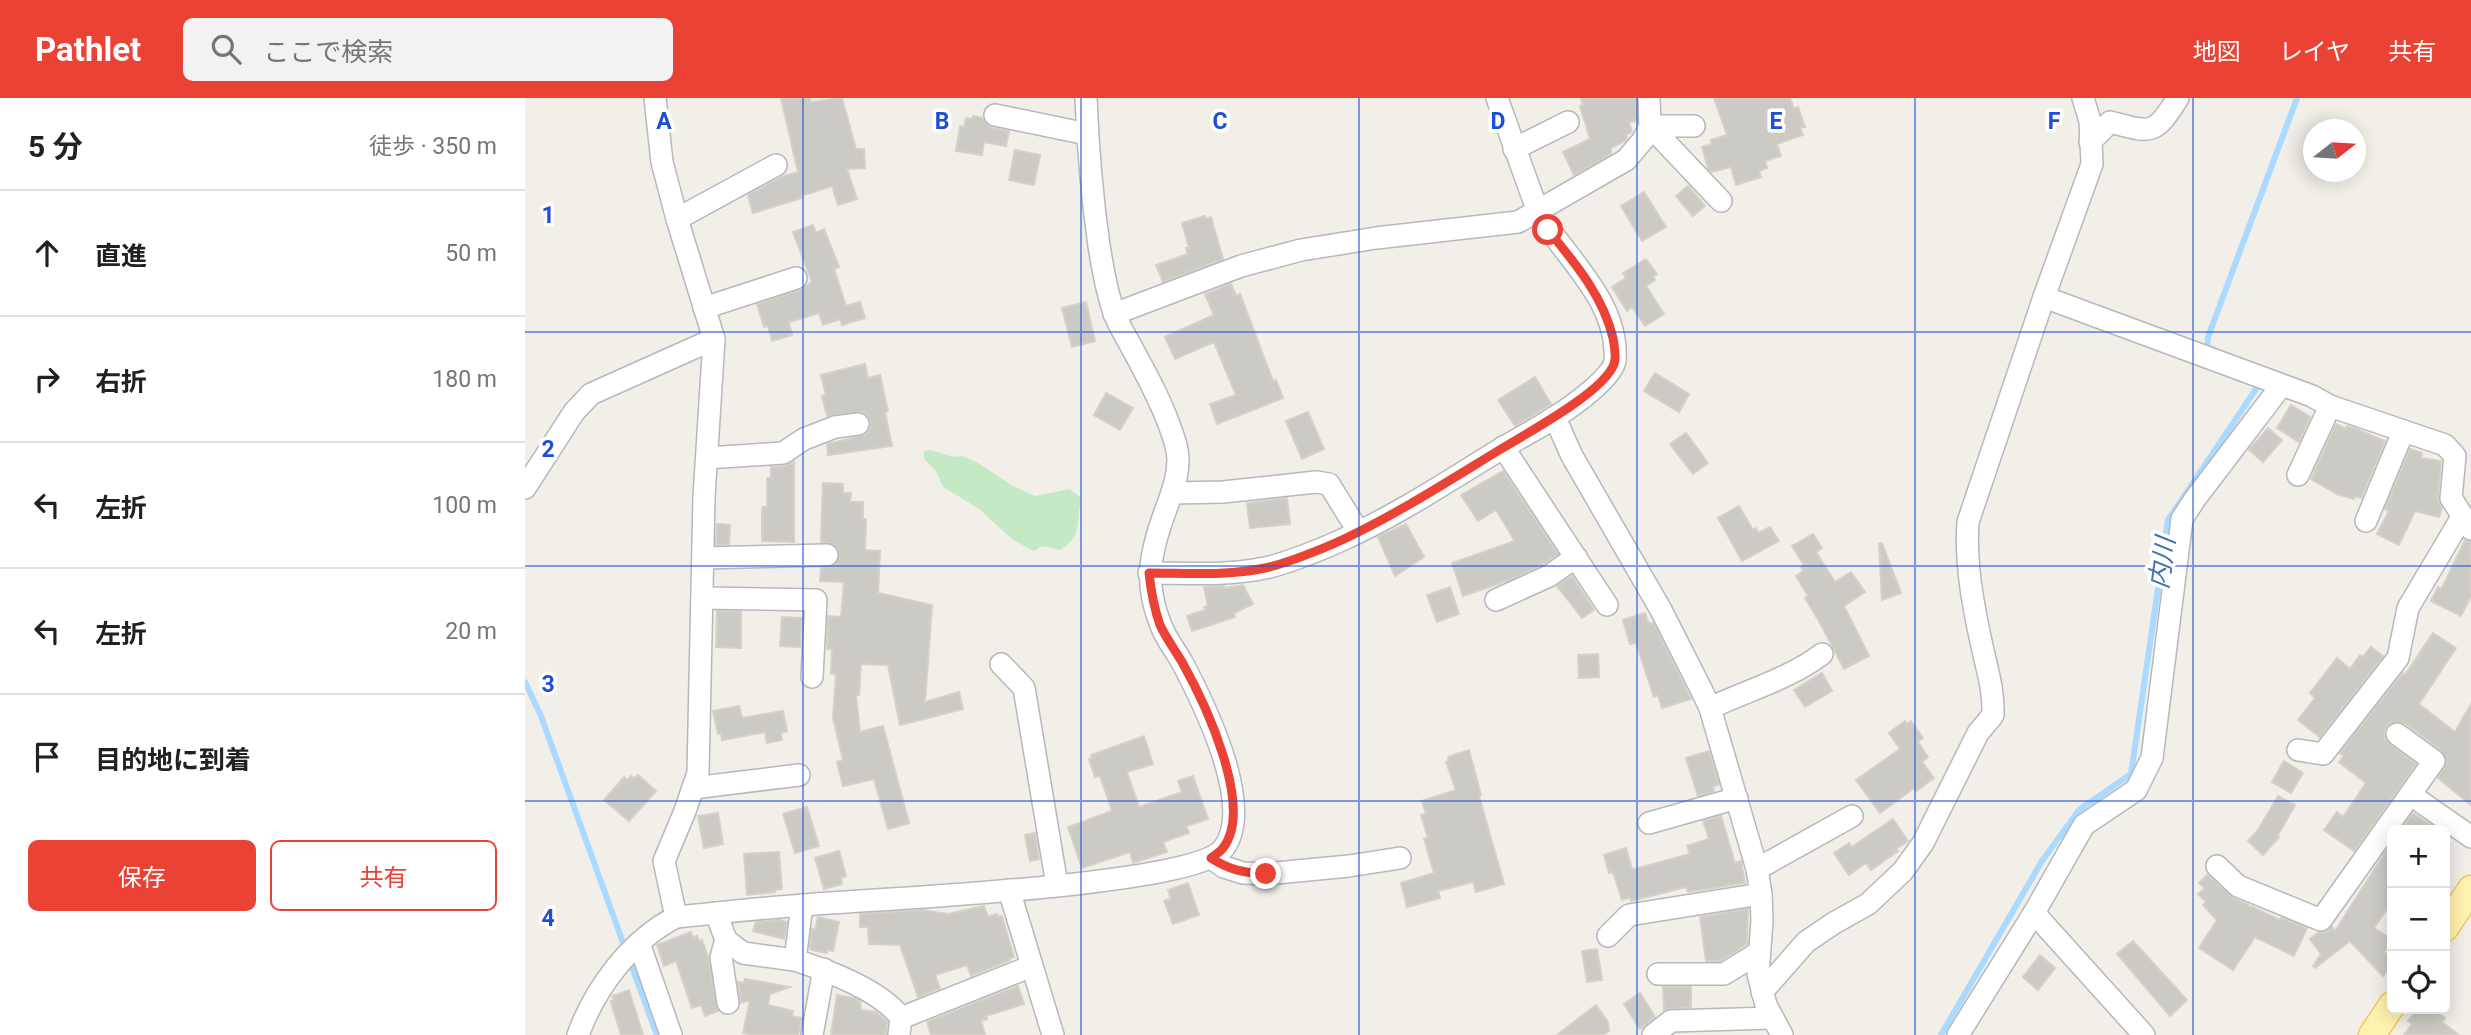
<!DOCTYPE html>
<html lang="ja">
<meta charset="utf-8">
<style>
:root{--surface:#fff;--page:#f2f2f2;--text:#202124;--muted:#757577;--line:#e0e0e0;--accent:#ea4335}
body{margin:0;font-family:Roboto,"Noto Sans JP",sans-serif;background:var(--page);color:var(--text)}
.controls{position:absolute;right:21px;bottom:21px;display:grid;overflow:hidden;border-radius:10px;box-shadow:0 4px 18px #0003}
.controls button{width:63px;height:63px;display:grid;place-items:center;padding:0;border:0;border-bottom:2px solid var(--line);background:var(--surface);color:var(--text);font:35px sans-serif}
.compass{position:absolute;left:1778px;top:21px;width:63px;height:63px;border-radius:50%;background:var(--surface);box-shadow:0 4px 18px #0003;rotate:73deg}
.stop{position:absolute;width:21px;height:21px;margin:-16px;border:5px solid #ea4335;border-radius:50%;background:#fff}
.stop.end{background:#ea4335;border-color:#fff;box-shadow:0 2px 7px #0008}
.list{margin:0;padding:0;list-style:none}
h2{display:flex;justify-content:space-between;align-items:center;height:91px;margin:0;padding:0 28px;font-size:30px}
h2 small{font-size:23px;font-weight:400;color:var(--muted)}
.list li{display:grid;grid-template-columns:46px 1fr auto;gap:21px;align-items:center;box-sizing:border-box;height:126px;padding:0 28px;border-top:2px solid var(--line)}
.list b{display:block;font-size:26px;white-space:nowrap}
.list em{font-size:23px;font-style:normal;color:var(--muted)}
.actions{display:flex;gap:14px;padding:21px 28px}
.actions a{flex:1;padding:16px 0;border:2px solid var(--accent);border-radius:10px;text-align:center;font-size:24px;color:var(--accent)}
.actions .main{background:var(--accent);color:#fff}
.icon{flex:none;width:38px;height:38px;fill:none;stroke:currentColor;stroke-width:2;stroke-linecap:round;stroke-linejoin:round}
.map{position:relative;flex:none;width:1946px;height:937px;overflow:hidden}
header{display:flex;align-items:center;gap:42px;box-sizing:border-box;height:98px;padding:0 35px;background:var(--accent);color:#fff}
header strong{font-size:33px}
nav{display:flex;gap:38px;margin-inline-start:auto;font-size:24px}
.search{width:490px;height:63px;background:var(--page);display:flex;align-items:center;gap:18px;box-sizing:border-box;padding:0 24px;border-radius:10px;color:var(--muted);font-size:26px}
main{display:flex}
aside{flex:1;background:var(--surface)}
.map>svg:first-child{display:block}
.green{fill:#c5e8c5}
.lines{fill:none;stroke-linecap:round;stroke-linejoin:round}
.stream{stroke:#aadaff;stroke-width:6}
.building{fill:#cccac5;stroke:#d6d1c6;stroke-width:2}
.minor-casing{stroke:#b5b8bc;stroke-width:24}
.major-casing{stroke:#f2c960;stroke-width:29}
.minor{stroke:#fff;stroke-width:21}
.major{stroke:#fff2af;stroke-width:26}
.route{stroke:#ea4335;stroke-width:9}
.grid{fill:none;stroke:#1d4ed8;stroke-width:2;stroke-opacity:0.55}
.labels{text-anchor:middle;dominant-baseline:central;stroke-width:7;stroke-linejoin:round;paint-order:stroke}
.water-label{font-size:26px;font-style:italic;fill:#4174aa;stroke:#fff}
.grid-label{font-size:23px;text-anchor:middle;font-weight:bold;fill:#1d4ed8;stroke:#fff;stroke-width:7;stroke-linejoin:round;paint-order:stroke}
</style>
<header>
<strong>Pathlet</strong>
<div class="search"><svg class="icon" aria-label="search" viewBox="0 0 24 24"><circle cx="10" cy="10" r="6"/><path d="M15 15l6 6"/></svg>ここで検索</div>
<nav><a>地図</a><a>レイヤ</a><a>共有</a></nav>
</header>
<main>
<aside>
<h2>5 分<small>徒歩 · 350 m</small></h2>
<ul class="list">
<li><svg class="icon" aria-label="ahead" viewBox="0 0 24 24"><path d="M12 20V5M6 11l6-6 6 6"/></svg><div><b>直進</b></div><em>50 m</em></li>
<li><svg class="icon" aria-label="right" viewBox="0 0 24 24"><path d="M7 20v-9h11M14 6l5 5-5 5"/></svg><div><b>右折</b></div><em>180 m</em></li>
<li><svg class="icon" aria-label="left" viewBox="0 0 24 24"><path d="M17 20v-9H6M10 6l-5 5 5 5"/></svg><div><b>左折</b></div><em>100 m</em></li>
<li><svg class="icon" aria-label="left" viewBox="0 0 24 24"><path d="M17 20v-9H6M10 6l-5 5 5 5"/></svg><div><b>左折</b></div><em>20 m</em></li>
<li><svg class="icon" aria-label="arrive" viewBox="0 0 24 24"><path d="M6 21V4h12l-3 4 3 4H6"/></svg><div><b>目的地に到着</b></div></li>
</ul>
<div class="actions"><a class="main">保存</a><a>共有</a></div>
</aside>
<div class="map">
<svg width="1946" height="937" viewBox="0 0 1946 937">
<rect width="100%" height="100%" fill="#f1efe8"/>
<path class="green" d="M 406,352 L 428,359 L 438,358 L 453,365 L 488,388 L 510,398 L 545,391 L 556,400 C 551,423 558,439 535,452 L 517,448 L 509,453 L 488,442 L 453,410 L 418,389 L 411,373 L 399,361 L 399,353 Z"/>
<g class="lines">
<g class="stream">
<path d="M 1688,251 L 1682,249 L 1683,239 L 1772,0"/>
<path d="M 0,584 L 16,618 L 100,850"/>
<path d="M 104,861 L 132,937"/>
<path d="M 1416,937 L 1517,763 L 1554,712 L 1606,676 L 1643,422 L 1733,288 L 1731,281"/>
</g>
</g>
<g class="building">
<path d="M 256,0 L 285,0 L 286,4 L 317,0 L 331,51 L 339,51 L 340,70 L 322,71 L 332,101 L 313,107 L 307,88 L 276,98 L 277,100 L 228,115 L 223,97 L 257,79 L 273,74 Z"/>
<path d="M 1056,0 L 1111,0 L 1112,23 L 1104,24 L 1107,34 L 1101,37 L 1102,40 L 1100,43 L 1086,50 L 1086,56 L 1049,77 L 1038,54 L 1065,41 L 1055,8 L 1058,7 Z"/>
<path d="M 1189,0 L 1265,0 L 1269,11 L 1273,9 L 1280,29 L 1275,30 L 1278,37 L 1252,46 L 1256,58 L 1240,63 L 1242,70 L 1234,73 L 1236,79 L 1211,87 L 1206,69 L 1187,74 L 1183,71 L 1177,49 L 1187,46 L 1186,42 L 1202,37 Z"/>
<path d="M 448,18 L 457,20 L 461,26 L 467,30 L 484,33 L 481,48 L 459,44 L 457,57 L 431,53 L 435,28 L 439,29 L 441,20 L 447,21 Z"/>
<path d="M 490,52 L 515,57 L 509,87 L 484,82 Z"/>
<path d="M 1163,88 L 1180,108 L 1168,118 L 1151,98 Z"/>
<path d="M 1119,94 L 1141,129 L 1117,143 L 1096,108 Z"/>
<path d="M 680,118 L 681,121 L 686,119 L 698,161 L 638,184 L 631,167 L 663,156 L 661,150 L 664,150 L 657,125 Z"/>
<path d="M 288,127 L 291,135 L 299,131 L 314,169 L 309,171 L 321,208 L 335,204 L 340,220 L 317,227 L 315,221 L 298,227 L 294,215 L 264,224 L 267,237 L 247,243 L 243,228 L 239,229 L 232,206 L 275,192 L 287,184 L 268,134 Z"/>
<path d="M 1121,161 L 1132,176 L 1128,179 L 1130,182 L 1121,188 L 1139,216 L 1120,228 L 1107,209 L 1102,213 L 1087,189 L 1101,180 L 1098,175 Z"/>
<path d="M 706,186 L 711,198 L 715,196 L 748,283 L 751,282 L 758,300 L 692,326 L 685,306 L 711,297 L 689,244 L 650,261 L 640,239 L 689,217 L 680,196 Z"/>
<path d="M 561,204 L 570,243 L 547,249 L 537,210 Z"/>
<path d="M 340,266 L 343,280 L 355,277 L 363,313 L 360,314 L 367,348 L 303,357 L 302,346 L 340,337 L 345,332 L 346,325 L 344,319 L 337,314 L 302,318 L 297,298 L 301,297 L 296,277 Z"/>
<path d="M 1130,275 L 1164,296 L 1154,314 L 1119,293 Z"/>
<path d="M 1010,279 L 1026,306 L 990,328 L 973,302 Z"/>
<path d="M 581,295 L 608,310 L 595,332 L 569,317 Z"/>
<path d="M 1766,307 L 1785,319 L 1774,344 L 1752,330 Z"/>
<path d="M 783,314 L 799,351 L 777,361 L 761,323 Z"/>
<path d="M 1811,326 L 1821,331 L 1822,328 L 1829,330 L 1860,343 L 1836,400 L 1830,398 L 1829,401 L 1812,396 L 1786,381 Z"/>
<path d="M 1743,330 L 1757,342 L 1738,364 L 1724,352 Z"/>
<path d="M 1161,335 L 1183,365 L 1168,376 L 1145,346 Z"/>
<path d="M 1885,351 L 1897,355 L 1896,360 L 1916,363 L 1913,399 L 1917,410 L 1914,419 L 1890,413 L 1874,447 L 1852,436 L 1864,413 L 1860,411 Z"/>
<path d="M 269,364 L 269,444 L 237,443 L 237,414 L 238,409 L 242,409 L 242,380 L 246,380 L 246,369 L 260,368 Z"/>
<path d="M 978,373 L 1033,456 L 1017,467 L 984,482 L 938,498 L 927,465 L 990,443 L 971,412 L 953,423 L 936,397 Z"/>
<path d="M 298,385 L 318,386 L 318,395 L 326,395 L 325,404 L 338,404 L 338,421 L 341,421 L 340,452 L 355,453 L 353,495 L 407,507 L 400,604 L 434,594 L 438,611 L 375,627 L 363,567 L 336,566 L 334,597 L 331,597 L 335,634 L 358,628 L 384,725 L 363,731 L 349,681 L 318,688 L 312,664 L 318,662 L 308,620 L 311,576 L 306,576 L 307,551 L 302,551 L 303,518 L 316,519 L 319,484 L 295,483 L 296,470 L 309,468 L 315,457 L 313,451 L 309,446 L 296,444 Z"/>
<path d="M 762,400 L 765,426 L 725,430 L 722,405 Z"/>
<path d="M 1214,408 L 1228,432 L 1231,430 L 1233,435 L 1245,429 L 1254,443 L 1217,463 L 1193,420 Z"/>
<path d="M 192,426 L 205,427 L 204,446 L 191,447 Z"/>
<path d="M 881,426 L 899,459 L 870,478 L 853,439 Z"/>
<path d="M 1288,436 L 1297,450 L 1291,454 L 1310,484 L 1326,474 L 1340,494 L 1319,508 L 1344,558 L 1319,571 L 1294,523 L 1280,500 L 1283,498 L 1271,478 L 1278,473 L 1276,469 L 1279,467 L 1267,448 Z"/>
<path d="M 1940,442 L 1946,444 L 1946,498 L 1936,518 L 1906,503 L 1913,489 L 1916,491 L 1920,484 Z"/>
<path d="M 1357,445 L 1376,495 L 1357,502 L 1354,446 Z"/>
<path d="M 1047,478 L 1069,512 L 1057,520 L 1032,488 Z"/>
<path d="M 718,487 L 728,506 L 709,515 L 710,519 L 667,533 L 662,518 L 680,512 L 679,509 L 683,508 L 679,489 L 699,488 L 700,490 Z"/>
<path d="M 925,489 L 934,516 L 912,524 L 902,497 Z"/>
<path d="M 192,513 L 216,514 L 216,550 L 191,549 Z"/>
<path d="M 1120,515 L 1124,526 L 1128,525 L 1166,601 L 1137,610 L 1133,597 L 1129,599 L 1111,545 L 1105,546 L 1098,522 Z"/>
<path d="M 257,519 L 277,520 L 275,549 L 255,548 Z"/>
<path d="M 1908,535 L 1931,550 L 1894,606 L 1930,634 L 1946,606 L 1946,707 L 1913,680 L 1922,665 L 1917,653 L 1880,625 L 1867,624 L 1862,628 L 1859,634 L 1860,642 L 1891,666 L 1829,753 L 1799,732 L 1812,714 L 1818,719 L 1841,685 L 1814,664 L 1819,658 L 1815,655 L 1878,575 L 1880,577 Z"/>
<path d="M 1846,549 L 1858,558 L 1795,639 L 1773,622 L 1790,600 L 1785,595 L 1812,560 L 1825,571 L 1835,557 L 1838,559 Z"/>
<path d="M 1073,556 L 1074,579 L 1054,580 L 1053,557 Z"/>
<path d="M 1297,575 L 1307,593 L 1280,609 L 1269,592 Z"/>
<path d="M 214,608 L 217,620 L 258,613 L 262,633 L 256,635 L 257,642 L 242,645 L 240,634 L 197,642 L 196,636 L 193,636 L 188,613 Z"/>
<path d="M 1380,623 L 1382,626 L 1386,623 L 1398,640 L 1393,644 L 1403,659 L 1397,664 L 1409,680 L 1391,693 L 1389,690 L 1355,715 L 1331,682 L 1375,651 L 1364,635 Z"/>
<path d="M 619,638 L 628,666 L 602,674 L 614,709 L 657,694 L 653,683 L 668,678 L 683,721 L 661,728 L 664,735 L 638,744 L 642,754 L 608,765 L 605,754 L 557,770 L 543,729 L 587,713 L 575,678 L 570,679 L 564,661 L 567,660 L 566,657 Z"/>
<path d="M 944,652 L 956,697 L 954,698 L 979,786 L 951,794 L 948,784 L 913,793 L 915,800 L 882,809 L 876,785 L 909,775 L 899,741 L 903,740 L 896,717 L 901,716 L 897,703 L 931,692 L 921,664 L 924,663 L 923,659 Z"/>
<path d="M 1184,653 L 1194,687 L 1188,688 L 1189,693 L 1173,698 L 1161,660 Z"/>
<path d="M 1759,663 L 1778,675 L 1766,695 L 1747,684 Z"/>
<path d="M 113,677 L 131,693 L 104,723 L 79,702 L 99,679 L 102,682 L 106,678 L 109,680 Z"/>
<path d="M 1753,698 L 1770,707 L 1753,737 L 1754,739 L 1738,757 L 1723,743 L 1733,732 Z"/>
<path d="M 282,709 L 294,748 L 270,755 L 258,716 Z"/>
<path d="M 193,715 L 198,746 L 179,750 L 173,718 Z"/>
<path d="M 1888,715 L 1913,732 L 1876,732 Z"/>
<path d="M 1196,718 L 1210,765 L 1216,763 L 1220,785 L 1163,794 L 1161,789 L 1106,803 L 1105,799 L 1097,802 L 1088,774 L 1084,775 L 1079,757 L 1101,750 L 1107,771 L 1110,771 L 1165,756 L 1162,748 L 1184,741 L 1178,723 Z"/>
<path d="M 1368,721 L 1383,743 L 1371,751 L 1373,753 L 1346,772 L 1341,765 L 1324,777 L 1309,755 L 1324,745 L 1327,749 Z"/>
<path d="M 510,735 L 514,761 L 505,763 L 500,737 Z"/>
<path d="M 1867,744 L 1867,803 L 1849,830 L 1867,842 L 1859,854 L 1867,862 L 1867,868 L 1858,878 L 1825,843 L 1790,870 L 1788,868 L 1796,856 L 1785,841 L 1793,835 L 1802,834 L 1807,829 L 1810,833 Z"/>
<path d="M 314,753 L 321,778 L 316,780 L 317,786 L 299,791 L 290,760 Z"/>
<path d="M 254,754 L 257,791 L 250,792 L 250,794 L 222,797 L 219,756 Z"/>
<path d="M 1682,777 L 1708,800 L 1755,822 L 1756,820 L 1782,830 L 1769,858 L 1730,839 L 1708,872 L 1674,850 L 1692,822 L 1678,807 L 1681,804 L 1673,796 L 1680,790 L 1674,785 Z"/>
<path d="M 663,785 L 674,817 L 648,826 L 639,803 L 646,801 L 643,792 Z"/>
<path d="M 459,808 L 463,819 L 472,816 L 473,819 L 477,818 L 489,859 L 485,860 L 485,862 L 446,878 L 442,867 L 410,877 L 415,890 L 393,899 L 375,847 L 344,846 L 343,829 L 335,829 L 335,816 L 397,812 L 423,816 Z"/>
<path d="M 1223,811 L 1222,846 L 1195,863 L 1181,863 L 1175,819 Z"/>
<path d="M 293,819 L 314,824 L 308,853 L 302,852 L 302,855 L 286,852 L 285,849 L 287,831 L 290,832 Z"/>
<path d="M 255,822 L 262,824 L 259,841 L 228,833 L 231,824 Z"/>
<path d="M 166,834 L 168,840 L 172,838 L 174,843 L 177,842 L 183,859 L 193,913 L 180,918 L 176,907 L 167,910 L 151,863 L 139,868 L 132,847 Z"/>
<path d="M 1608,843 L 1662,902 L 1645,918 L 1592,856 Z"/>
<path d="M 1072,851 L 1077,882 L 1062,884 L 1057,853 Z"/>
<path d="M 1515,857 L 1530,870 L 1513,892 L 1498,879 Z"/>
<path d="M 220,881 L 265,889 L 245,896 L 243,907 L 268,913 L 267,918 L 277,920 L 273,937 L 229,937 L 218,935 L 225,902 L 216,905 L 213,884 L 219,885 Z"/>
<path d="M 493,888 L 499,906 L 461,918 L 462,921 L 456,923 L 460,937 L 406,937 L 402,924 Z"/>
<path d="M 1138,889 L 1166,889 L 1166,909 L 1139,912 Z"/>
<path d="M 104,892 L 118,937 L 96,937 L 88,911 L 86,903 L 89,902 L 87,898 Z"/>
<path d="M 1115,895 L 1130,919 L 1115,931 L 1099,906 Z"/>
<path d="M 312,897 L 328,900 L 335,903 L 336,912 L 351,914 L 358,920 L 362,924 L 361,937 L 306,937 Z"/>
<path d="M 1071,907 L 1083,924 L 1084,933 L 1078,937 L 1032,937 Z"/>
<path d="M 1892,911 L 1907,911 L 1920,920 L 1917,924 L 1934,937 L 1879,937 L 1887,926 L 1883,923 Z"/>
</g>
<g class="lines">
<defs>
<g id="minor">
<path d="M 130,0 L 137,64 L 152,121 L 189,241 L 179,399 L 173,675 L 160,713 L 139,763 L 151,819"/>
<path d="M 470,17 L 562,36"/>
<path d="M 1169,28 L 1125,28 L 1196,103"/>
<path d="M 1565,44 L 1585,24 C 1627,35 1629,38 1653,0"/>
<path d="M 989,51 L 1043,24"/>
<path d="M 152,121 L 251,67"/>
<path d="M 1519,199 L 1787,298 L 1805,308 L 1920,347 L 1930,358 L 1926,400 L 1946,431"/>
<path d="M 179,210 L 271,180"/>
<path d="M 589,216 L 716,168 L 776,152 L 851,140 L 993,124 L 1101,62 L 1118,42 L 1125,28 L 1124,0"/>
<path d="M 1030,320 L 1047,358 L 1136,512 L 1177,593 L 1185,610 L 1232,771 L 1236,796 L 1237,823 L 1233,876 L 1241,907 L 1257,937"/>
<path d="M 978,349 L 1082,507"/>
<path d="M 182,360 L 258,355 L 279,341 L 310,329 L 333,326"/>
<path d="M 1773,377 L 1805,308"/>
<path d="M 0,390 L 49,314 L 66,296 L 189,241"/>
<path d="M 647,395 L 698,394 L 791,384 L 804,386 L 833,433"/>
<path d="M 1841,423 L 1878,334"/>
<path d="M 178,460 L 302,457"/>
<path d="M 624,475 C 662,475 702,478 740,470 C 760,466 800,450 819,441 C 872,417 922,384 971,354 C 990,342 1011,332 1030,319 C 1045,310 1089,279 1090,262 C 1094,203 1040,160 1013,114 L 972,0"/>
<path d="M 177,500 L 291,502 L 287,579"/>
<path d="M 971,502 L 1024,478 L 1051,459"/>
<path d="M 476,566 L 499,590 L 532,787"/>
<path d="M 1185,610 C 1221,593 1266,580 1297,556"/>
<path d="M 1773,652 L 1798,656 L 1873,560 L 1883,510 L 1937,419"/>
<path d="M 168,690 L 274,677"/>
<path d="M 1886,697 L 1946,739"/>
<path d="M 1124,725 L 1212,700"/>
<path d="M 686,760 L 699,769 L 718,775 L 741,776 L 824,768 L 875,760"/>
<path d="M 1692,768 L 1713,788 L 1796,822 L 1909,663 L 1872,636"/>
<path d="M 1232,771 L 1327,718"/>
<path d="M 484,792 L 528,937"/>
<path d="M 277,807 L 270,862 C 301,872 357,893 376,920"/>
<path d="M 191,815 L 201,842 L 218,855 L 270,862"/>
<path d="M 1509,815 L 1619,937"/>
<path d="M 1083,838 L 1104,817 L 1236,796"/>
<path d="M 201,842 L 196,859 L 203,905"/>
<path d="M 114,845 L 146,937"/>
<path d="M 1133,876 L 1199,876 L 1233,855"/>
<path d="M 1237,894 L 1281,844 L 1309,825 L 1343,806 L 1378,773 L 1398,745 L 1453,635 L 1468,617 C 1469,593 1462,571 1457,548 C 1448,507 1440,465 1443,424 L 1519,199 L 1567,66 L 1565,23 L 1558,0"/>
<path d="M 53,937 C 70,890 106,842 151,819 C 193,815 236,810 279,807 C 343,801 667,789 698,751 C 731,710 679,606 658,566 C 651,553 640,540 635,525 C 619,484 625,455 640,414 C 646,397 653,381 653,362 C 653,351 649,340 645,329 C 635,301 621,276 607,250 C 601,238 593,227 589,214 C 581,193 578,170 574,148 C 567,99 563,50 561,0"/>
<path d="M 287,937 L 299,871"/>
<path d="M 374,937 L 376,920 L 507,868"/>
<path d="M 1128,937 L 1146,923 L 1247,920"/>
<path d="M 1433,937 L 1509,815 L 1559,727 L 1611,692 L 1627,660 L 1657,421 L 1670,401 L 1756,288"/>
</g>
<g id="major">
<path d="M 1920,830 L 1946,791"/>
<path d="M 1847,937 L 1867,907"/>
</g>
</defs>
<use href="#minor" class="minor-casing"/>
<use href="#major" class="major-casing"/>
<use href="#minor" class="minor"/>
<use href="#major" class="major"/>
</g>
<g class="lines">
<path class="route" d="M 741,776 C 720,775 704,772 686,760 C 690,757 695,754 698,750 C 730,709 679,603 657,564 C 650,552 641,540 635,527 C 629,510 626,493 624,475 C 662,475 703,478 740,470 C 760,466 800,450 819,441 C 874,415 925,382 976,351 C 1002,335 1079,294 1089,266 C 1092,259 1089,247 1088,240 C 1078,198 1050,165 1023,132"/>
</g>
<path class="grid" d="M 278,0 L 278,937M 556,0 L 556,937M 834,0 L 834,937M 1112,0 L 1112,937M 1390,0 L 1390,937M 1668,0 L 1668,937M 0,234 L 1946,234M 0,468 L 1946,468M 0,703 L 1946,703"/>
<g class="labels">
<g class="water-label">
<text transform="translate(1637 465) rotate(-82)">内川</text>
</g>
</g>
<g class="grid-label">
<text x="139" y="31">A</text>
<text x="417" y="31">B</text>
<text x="695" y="31">C</text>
<text x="973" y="31">D</text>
<text x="1251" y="31">E</text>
<text x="1529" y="31">F</text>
<text x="23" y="125">1</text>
<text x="23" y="359">2</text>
<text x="23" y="594">3</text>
<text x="23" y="828">4</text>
</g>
</svg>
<div class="controls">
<button>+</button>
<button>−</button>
<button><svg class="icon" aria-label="locate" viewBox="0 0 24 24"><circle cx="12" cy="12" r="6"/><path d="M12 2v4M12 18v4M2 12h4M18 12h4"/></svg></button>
</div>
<svg class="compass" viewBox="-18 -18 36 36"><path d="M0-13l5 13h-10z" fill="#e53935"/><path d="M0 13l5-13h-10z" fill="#757577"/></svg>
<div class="stop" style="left:1023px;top:132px"></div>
<div class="stop end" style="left:741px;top:776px"></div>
</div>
</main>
